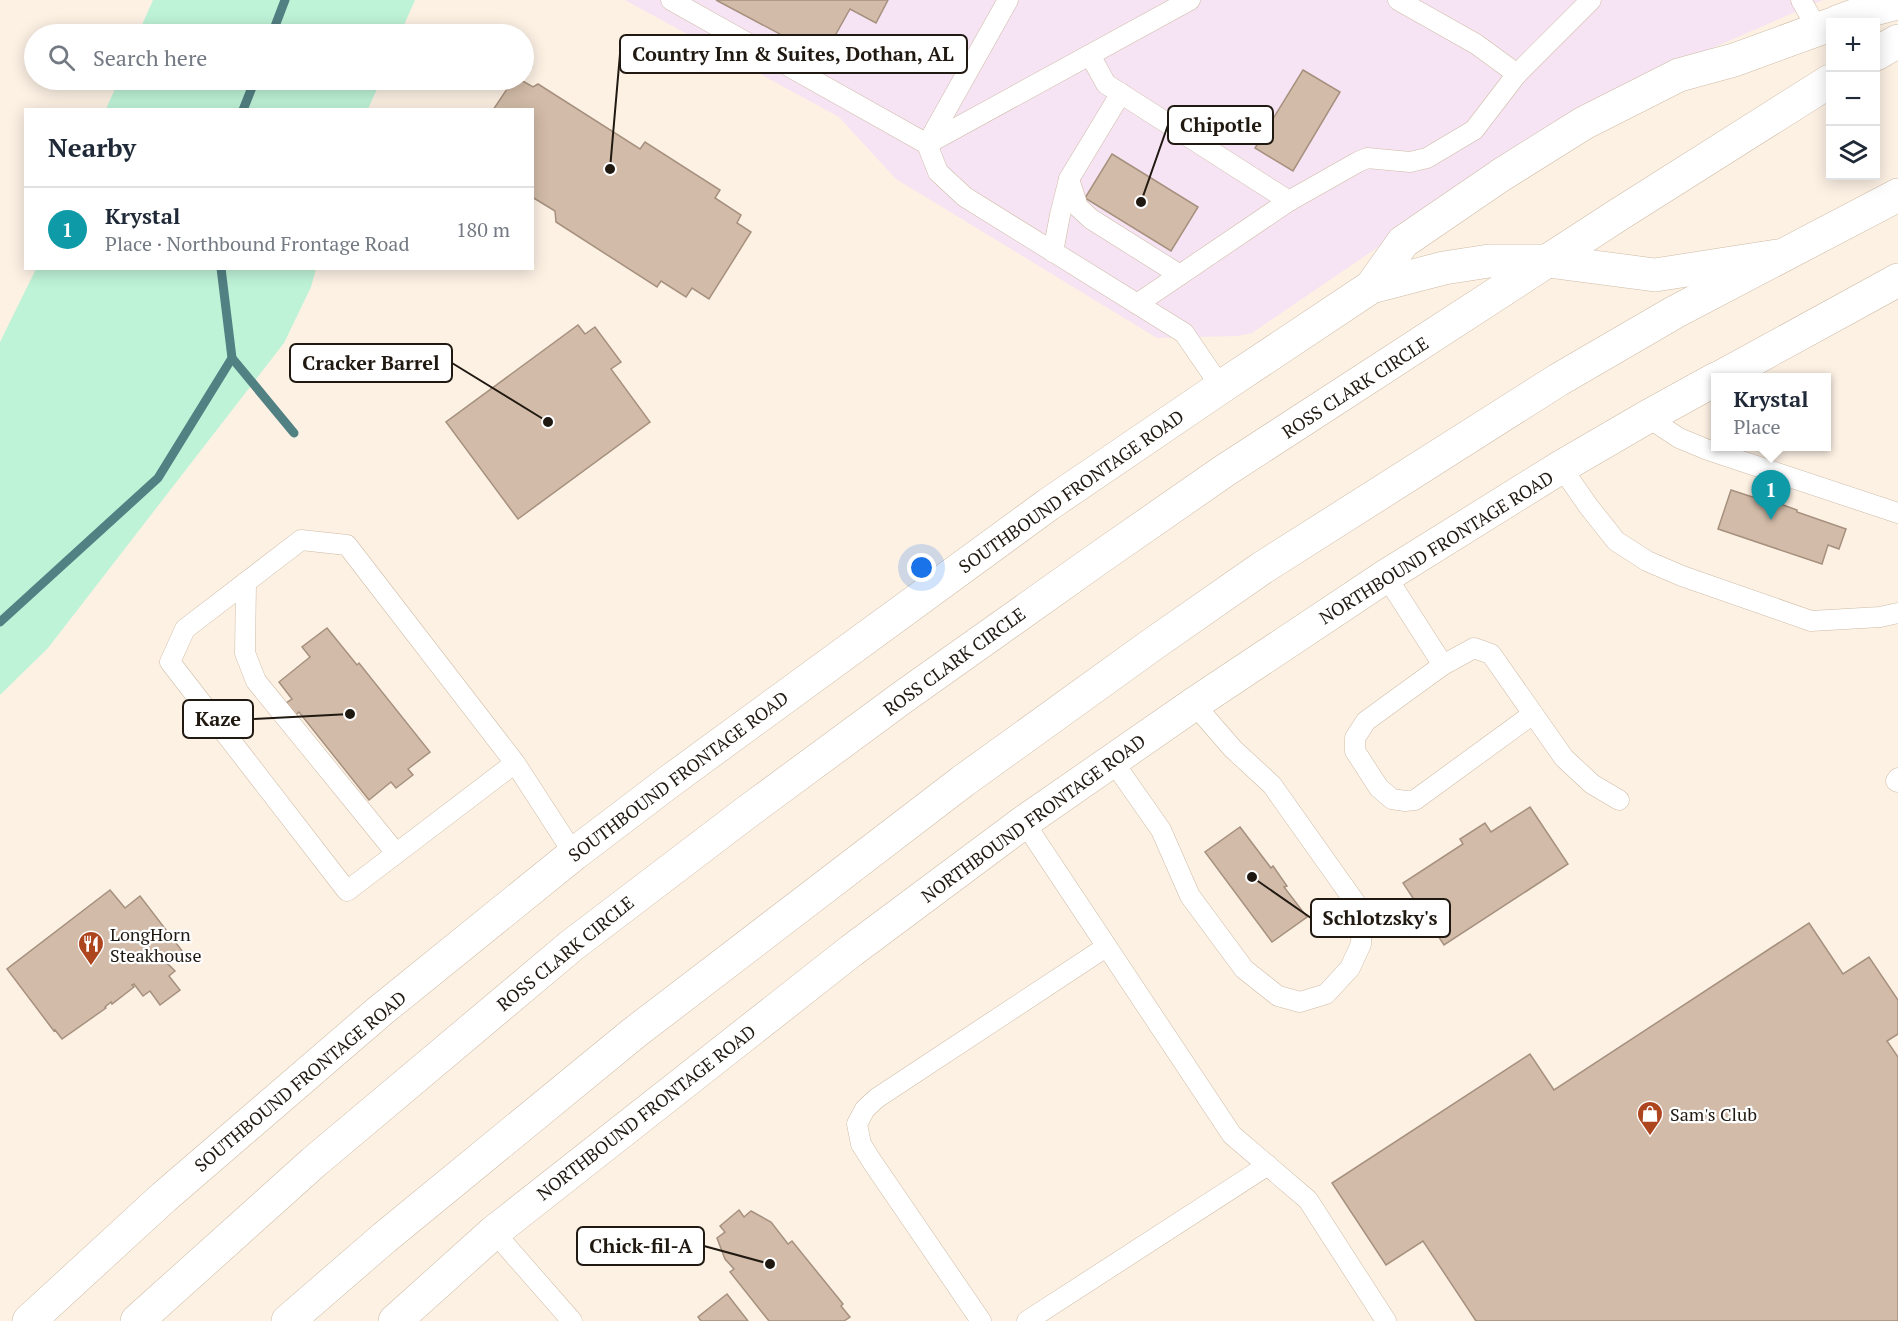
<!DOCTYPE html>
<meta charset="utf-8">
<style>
:root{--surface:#fff;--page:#f6f6f7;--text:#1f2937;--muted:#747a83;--line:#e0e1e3;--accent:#2563eb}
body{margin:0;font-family:"PT Serif",serif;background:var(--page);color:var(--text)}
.controls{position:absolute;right:18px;top:18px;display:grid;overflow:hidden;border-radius:0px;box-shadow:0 3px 15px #0003}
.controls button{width:54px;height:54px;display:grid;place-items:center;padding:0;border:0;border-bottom:2px solid var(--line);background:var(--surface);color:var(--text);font:30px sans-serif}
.you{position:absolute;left:922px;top:568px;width:21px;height:21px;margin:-15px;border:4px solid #fff;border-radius:50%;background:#1a73e8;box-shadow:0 0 0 9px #1a73e833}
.badge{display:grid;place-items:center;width:39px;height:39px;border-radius:50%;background:var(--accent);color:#fff;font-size:20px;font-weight:700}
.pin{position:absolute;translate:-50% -50px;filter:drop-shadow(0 2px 3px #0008)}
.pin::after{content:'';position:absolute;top:32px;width:21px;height:18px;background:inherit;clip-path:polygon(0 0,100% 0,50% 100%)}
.popup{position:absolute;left:1711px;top:373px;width:120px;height:78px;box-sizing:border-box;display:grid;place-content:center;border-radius:0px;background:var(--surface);filter:drop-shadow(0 2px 4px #0005);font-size:20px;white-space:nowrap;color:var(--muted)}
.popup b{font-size:22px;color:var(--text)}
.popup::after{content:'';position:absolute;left:50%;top:100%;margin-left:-12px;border:12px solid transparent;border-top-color:var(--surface)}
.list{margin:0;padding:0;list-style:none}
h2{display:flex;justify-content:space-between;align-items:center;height:78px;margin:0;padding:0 24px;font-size:26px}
h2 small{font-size:20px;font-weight:400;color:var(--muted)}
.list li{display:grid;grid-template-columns:39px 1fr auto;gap:18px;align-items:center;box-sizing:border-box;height:84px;padding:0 24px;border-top:2px solid var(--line)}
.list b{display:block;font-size:22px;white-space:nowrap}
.list p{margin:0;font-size:20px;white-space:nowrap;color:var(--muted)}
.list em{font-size:20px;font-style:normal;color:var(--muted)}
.icon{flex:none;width:33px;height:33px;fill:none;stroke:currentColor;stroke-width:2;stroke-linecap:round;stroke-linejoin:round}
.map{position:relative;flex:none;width:1898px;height:1321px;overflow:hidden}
.search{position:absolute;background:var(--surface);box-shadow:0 3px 15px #0003;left:24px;top:24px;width:510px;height:66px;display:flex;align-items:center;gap:15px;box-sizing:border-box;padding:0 21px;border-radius:33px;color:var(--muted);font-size:22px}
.panel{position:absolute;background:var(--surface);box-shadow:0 3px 15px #0003;left:24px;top:108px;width:510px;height:162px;border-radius:0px}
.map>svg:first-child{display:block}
.commercial{fill:#f6e3f3}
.green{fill:#bef3d7}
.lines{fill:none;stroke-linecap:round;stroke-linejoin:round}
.stream{stroke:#528183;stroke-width:9}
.building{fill:#d2bba8;stroke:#a6907e;stroke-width:1.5}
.lane-casing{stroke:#cebba5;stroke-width:21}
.street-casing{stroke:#cebba5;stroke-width:34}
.highway-casing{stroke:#cebba5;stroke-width:34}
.lane{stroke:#fff;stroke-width:20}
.street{stroke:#fff;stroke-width:33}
.highway{stroke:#fff;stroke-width:33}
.labels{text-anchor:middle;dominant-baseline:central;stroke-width:4.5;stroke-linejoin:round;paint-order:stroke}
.street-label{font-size:18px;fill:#201911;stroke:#fff}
.poi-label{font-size:18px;fill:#201911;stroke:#fff;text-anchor:start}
.leader{fill:none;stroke:#201911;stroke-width:2}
.callout-dot{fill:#201911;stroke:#fff;stroke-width:2}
.callout{fill:#fff;stroke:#201911;stroke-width:2}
.callout-label{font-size:20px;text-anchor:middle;font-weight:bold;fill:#201911}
</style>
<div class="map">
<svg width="1898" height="1321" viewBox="0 0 1898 1321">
<rect width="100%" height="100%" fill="#fdf1e4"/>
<path class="commercial" d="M 625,0 L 1823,0 L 1673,65 L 1475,181 L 1252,333 L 1237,336 L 1157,338 L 896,179 L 839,117 Z"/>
<g class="green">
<path d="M 153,0 L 415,0 L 400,34 L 138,34 Z"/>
<path d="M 119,80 L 381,80 L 368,109 L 106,109 Z"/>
<path d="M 36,269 L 316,269 L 311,287 L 284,343 L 48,648 L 0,695 L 0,342 Z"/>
</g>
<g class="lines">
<g class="stream">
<path d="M 272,34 L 285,0"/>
<path d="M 243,110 L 255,80"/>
<path d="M 232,358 L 294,433"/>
<path d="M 0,622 L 158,478 L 232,358 L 221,268"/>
</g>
</g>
<g class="building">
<path d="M 716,0 L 888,0 L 876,23 L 850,9 L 823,57 Z"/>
<path d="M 1303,70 L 1340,92 L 1293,171 L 1255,148 Z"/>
<path d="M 513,80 L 521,80 L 533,87 L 538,84 L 640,149 L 645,142 L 720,190 L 715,198 L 741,215 L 737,223 L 751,232 L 709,299 L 692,288 L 686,297 L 661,281 L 657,287 L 556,222 L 555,211 L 532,197 L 532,110 L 493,110 Z"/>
<path d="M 1112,154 L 1198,207 L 1171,251 L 1085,198 Z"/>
<path d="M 578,325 L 585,334 L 595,327 L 621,362 L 611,369 L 650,422 L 518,519 L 446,422 Z"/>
<path d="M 1731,490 L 1774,504 L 1775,502 L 1797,510 L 1797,512 L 1846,529 L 1839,549 L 1828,545 L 1822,564 L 1718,529 Z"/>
<path d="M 327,628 L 357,665 L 359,663 L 430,752 L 408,769 L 413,775 L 396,788 L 391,782 L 369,800 L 299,712 L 296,715 L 286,703 L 292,699 L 279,682 L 310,657 L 302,647 Z"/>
<path d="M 1530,807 L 1568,864 L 1444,945 L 1403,883 L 1463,844 L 1460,839 L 1485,823 L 1491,832 Z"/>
<path d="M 1240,827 L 1271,868 L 1273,866 L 1287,886 L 1284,887 L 1307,917 L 1272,942 L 1205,852 Z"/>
<path d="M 110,890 L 125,908 L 140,896 L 183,952 L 168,964 L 175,971 L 169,976 L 180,990 L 160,1005 L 150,991 L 143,996 L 134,984 L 132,985 L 134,987 L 112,1004 L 111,1002 L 105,1007 L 106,1008 L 62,1039 L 55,1030 L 54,1031 L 7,969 Z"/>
<path d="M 1809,923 L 1843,974 L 1869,957 L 1898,1000 L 1898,1034 L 1887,1041 L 1898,1057 L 1898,1321 L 1476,1321 L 1423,1241 L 1386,1265 L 1332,1183 L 1530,1054 L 1554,1090 Z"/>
<path d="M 739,1210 L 744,1217 L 751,1211 L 771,1222 L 788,1244 L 792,1241 L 843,1304 L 841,1306 L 850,1317 L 844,1321 L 769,1321 L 730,1272 L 734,1269 L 725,1259 L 717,1238 L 725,1232 L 720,1226 Z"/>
<path d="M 727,1294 L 748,1321 L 701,1321 L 698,1317 Z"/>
</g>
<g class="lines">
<defs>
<g id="lane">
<path d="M 671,0 L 927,144 L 1190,0"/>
<path d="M 1008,0 L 927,144 L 938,172 L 965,197 L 1184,333 L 1221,387"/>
<path d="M 1398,0 L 1476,44 L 1517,74"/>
<path d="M 1801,0 L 1818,30"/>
<path d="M 1090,55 L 1106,84 L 1289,201 L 1358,162 L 1367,158 L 1410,162 L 1427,158 L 1474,130 L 1517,74 L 1591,0"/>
<path d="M 1069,179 L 1078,207 L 1091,219 L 1180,275"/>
<path d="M 1053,252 L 1060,215 L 1069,179 L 1121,93"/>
<path d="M 1137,304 L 1289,201"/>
<path d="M 1647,417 L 1679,438 L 1708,450 L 1898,513"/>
<path d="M 1561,467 L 1589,507 L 1616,541 L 1647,561 L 1682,576 L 1811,621 L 1880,617 L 1898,613"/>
<path d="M 1386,576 L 1443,665 L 1366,721 L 1355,738 L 1355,751 L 1379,788 L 1392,799 L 1405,801 L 1415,800 L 1533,714"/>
<path d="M 246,582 L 245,653 L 256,681 L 396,853"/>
<path d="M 1443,665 L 1474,648 L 1491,654 L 1564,758 L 1592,784 L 1619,800"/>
<path d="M 1112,760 L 1161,830 L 1190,896 L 1244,969 L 1278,996 L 1300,1002 L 1326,994 L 1350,968 L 1361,944 L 1362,912 L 1272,785 L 1233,749 L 1194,704"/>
<path d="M 515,763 L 347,891 L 170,662 L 185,629 L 301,540 L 347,545 L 515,763 L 574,854"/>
<path d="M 1898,778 L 1896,781 L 1898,782"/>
<path d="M 1024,822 L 1232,1135 L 1308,1200 L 1386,1321"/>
<path d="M 494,1232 L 572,1321"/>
<path d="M 981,1321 L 873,1163 L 861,1144 L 857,1124 L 865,1109 L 877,1098 L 1106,947"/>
<path d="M 1027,1321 L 1268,1165"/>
</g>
<g id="street">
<path d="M 1837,22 L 1870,10 L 1898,3"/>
<path d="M 1371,287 L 1403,242 L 1501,175 L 1584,123 L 1679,75 L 1734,60 L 1830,25"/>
<path d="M 1719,378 L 1898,280"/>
<path d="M 29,1321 L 164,1197 L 380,1011 L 574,854 L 670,781 L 1049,504 L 1221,387 L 1371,287 L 1444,268 L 1489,261 L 1548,261 L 1655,275 L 1777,256"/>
<path d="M 395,1321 L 494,1232 L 851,951 L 1024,822 L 1194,704 L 1386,576 L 1561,467 L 1647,417 L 1716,379"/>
</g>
<g id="highway">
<path d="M 1876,54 L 1898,41"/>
<path d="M 137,1321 L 314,1162 L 571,946 L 751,809 L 903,697 L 1096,560 L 1224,471 L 1618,215 L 1830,81"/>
<path d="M 288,1321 L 384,1238 L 634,1033 L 963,781 L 1153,644 L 1262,568 L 1558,380 L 1675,312 L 1898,195"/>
</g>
</defs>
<use href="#lane" class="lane-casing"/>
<use href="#street" class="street-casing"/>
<use href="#highway" class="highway-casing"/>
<use href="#lane" class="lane"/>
<use href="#street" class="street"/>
<use href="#highway" class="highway"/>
</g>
<defs>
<symbol id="restaurant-pin" viewBox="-11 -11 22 30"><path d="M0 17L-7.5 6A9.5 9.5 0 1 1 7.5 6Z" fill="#ad461f" stroke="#fff"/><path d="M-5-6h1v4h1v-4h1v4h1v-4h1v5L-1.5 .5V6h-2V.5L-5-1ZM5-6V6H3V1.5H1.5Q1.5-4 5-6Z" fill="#fff"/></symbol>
<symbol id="shop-pin" viewBox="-11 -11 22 30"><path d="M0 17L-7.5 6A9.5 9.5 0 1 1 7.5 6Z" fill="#ad461f" stroke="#fff"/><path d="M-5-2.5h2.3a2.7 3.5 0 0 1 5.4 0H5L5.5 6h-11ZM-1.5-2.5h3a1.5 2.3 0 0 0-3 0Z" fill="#fff"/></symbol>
</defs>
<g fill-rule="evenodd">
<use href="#restaurant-pin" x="76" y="929" width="30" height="40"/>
<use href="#shop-pin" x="1635" y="1099" width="30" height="40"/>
</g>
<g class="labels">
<g class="street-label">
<text transform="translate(1355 387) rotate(-33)">ROSS CLARK CIRCLE</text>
<text transform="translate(1071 491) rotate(-35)">SOUTHBOUND FRONTAGE ROAD</text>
<text transform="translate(1436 547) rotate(-32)">NORTHBOUND FRONTAGE ROAD</text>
<text transform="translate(954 661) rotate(-36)">ROSS CLARK CIRCLE</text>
<text transform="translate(678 776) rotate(-37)">SOUTHBOUND FRONTAGE ROAD</text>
<text transform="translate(1033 818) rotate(-36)">NORTHBOUND FRONTAGE ROAD</text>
<text transform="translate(565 953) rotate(-39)">ROSS CLARK CIRCLE</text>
<text transform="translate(300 1081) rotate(-40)">SOUTHBOUND FRONTAGE ROAD</text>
<text transform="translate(646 1112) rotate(-38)">NORTHBOUND FRONTAGE ROAD</text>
</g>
<g class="poi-label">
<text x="110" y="934">LongHorn<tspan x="110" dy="21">Steakhouse</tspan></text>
<text x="1670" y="1114">Sam's Club</text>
</g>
</g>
<path class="leader" d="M610 169L620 54M1141 202L1168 125M548 422L452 363M350 714L253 719M1252 877L1311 918M770 1264L704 1246"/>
<g class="callout-dot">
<circle cx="610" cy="169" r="6"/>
<circle cx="1141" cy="202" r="6"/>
<circle cx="548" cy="422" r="6"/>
<circle cx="350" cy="714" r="6"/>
<circle cx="1252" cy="877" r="6"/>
<circle cx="770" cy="1264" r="6"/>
</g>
<g class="callout">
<rect x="620" y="35" width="347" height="38" rx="6"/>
<rect x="1168" y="106" width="105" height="38" rx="6"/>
<rect x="290" y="344" width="162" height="38" rx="6"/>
<rect x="183" y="700" width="70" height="38" rx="6"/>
<rect x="1311" y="899" width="139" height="38" rx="6"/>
<rect x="577" y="1227" width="127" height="38" rx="6"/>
</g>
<g class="callout-label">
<text x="793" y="61">Country Inn &amp; Suites, Dothan, AL</text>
<text x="1221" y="132">Chipotle</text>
<text x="371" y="370">Cracker Barrel</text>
<text x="218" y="726">Kaze</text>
<text x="1380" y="925">Schlotzsky's</text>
<text x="641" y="1253">Chick-fil-A</text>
</g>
</svg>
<div class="controls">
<button>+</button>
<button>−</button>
<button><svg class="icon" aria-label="layers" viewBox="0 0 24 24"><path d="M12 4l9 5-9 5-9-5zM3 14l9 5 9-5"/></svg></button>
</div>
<div class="you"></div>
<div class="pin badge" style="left:1771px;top:520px;background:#0f9aa8">1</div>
<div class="popup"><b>Krystal</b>Place</div>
<div class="search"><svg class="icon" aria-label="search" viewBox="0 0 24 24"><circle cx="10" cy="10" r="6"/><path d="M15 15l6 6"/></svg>Search here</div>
<section class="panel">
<h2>Nearby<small></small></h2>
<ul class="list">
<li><span class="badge" style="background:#0f9aa8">1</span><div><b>Krystal</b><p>Place · Northbound Frontage Road</p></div><em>180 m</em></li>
</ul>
</section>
</div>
